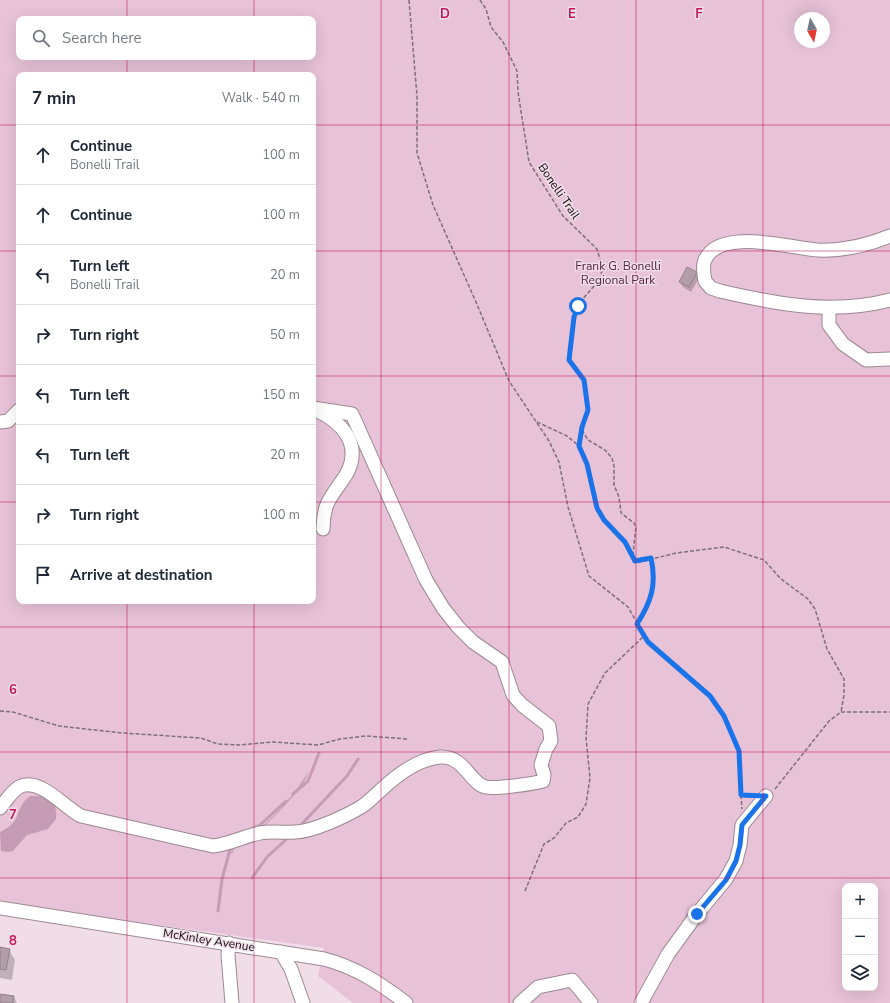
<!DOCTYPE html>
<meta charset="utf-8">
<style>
:root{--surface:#fff;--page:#f2f2f3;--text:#1f2937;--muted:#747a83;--line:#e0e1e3}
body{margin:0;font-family:"Nunito Sans",sans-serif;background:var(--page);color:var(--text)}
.controls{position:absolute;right:12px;bottom:12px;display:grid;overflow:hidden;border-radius:8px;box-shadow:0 4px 16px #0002}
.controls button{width:36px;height:36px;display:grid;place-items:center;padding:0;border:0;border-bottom:1px solid var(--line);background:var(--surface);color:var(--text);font:20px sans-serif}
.compass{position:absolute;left:794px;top:12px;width:36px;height:36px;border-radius:50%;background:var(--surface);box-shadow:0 4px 16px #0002;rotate:171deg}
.stop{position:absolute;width:12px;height:12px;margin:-9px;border:3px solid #1a73e8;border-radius:50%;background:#fff}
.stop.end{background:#1a73e8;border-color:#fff;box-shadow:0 1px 4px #0008}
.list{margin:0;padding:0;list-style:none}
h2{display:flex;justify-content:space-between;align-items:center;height:52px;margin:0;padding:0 16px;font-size:17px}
h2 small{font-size:13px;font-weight:400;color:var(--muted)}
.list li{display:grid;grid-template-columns:26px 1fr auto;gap:12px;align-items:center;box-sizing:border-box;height:60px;padding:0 16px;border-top:1px solid var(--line)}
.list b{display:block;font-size:15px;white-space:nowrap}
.list p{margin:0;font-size:13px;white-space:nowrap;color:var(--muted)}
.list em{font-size:13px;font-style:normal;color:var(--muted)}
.icon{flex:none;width:22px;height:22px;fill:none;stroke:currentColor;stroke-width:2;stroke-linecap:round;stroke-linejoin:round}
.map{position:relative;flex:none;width:890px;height:1003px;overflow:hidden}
.search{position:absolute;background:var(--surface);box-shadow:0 4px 16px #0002;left:16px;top:16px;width:300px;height:44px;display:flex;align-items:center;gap:10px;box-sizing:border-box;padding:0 14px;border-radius:8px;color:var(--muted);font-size:15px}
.panel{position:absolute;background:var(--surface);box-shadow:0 4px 16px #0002;left:16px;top:72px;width:300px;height:532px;border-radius:8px}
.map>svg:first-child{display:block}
.green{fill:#e8c2d7;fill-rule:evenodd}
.water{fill:#c59cb3}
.shadow{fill:#0003}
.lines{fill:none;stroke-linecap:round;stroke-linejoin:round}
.stream{stroke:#c59cb3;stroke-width:3}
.building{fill:#b19ea9;stroke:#93808a}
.minor-casing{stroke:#9b8992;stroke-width:15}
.path{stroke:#7d7077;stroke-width:1.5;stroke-dasharray:4 2;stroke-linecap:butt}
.minor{stroke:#fff;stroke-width:13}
.route{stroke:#1a73e8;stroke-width:5}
.grid{fill:none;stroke:#c2185b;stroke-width:1;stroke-opacity:0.55}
.labels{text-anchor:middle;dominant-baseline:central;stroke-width:3;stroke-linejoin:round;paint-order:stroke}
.street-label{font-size:12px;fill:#110a0e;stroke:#f1dde8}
.park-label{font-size:12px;fill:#562344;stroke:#f1dde8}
.grid-label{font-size:13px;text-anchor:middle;font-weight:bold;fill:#c2185b;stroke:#f1dde8;stroke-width:3;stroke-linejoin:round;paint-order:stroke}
</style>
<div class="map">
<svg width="890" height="1003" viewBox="0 0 890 1003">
<rect width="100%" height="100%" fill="#f1dde8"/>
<path class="green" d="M 0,0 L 890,0 L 890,1003 L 353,1003 L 318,976 L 324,948 L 0,903 ZM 800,18 L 824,18 L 824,42 L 800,42 ZM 19,19 L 313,19 L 313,57 L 19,57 ZM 19,75 L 313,75 L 313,601 L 19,601 ZM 845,886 L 875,886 L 875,988 L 845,988 Z"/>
<g class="water">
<path d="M 308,772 C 308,783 275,817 266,824 C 253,833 237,838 232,854 L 231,853 C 236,837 254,833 266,823 C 279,812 300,787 308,772 Z"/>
<path d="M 30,796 C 48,795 58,800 56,819 L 48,829 L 27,835 L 13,851 L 8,852 L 1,851 L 0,832 C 24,821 13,809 30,796 Z"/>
</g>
<g class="shadow">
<path d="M 696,273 L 699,278 L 691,292 L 683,287 L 680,282 Z"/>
<path d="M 0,948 L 9,950 L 15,960 L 12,980 L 0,978 Z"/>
<path d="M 0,995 L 14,997 L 17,1003 L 0,1003 Z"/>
</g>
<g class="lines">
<g class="stream">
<path d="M 293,794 L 308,781 L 319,753"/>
<path d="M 299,827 L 347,776 L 358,759"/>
<path d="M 252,829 L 260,825 L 286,801"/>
<path d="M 252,878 L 267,857 L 289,837"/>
<path d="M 218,911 L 222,879 L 231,846"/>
</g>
</g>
<g class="building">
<path d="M 687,267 L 697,272 L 689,287 L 679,282 Z"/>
<path d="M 0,947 L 10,949 L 6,970 L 0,969 Z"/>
<path d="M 0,994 L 14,996 L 13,1003 L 0,1003 Z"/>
</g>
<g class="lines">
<defs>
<g id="minor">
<path d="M 890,236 C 868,245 841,251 818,250 C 790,248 719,227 705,260 C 702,266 704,275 705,281 L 711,288 L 720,291 C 776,304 832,315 890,300"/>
<path d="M 829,308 L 829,325 L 843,344 L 866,360 L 890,359"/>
<path d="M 316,410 C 342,422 362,444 347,473 C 341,484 330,495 326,507 C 324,514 323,522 323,529"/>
<path d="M 0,422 L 8,421 L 19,410"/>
<path d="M 0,808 C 6,801 11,792 19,787 C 39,776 65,808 81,816 L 213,846 C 231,844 244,836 260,833 C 272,831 284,833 296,832 C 314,831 346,816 361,807 C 369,802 375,795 382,789 C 397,775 418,759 440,757 C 464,755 471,785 486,787 C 496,789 532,784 543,781 L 544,775 L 541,765 L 546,749 L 551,741 L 549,726 L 522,705 L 513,695 L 502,662 L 473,642 L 458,627 L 443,608 L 426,580 L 352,414 L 313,408"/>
<path d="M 0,908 L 324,959 C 355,967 380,983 406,1003"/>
<path d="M 229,943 L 228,955 L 232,1003"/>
<path d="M 281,952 L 291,969 L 303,1003"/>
<path d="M 520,1003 L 538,987 L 572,980 L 591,1003"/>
<path d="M 641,1003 L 668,954 L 697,914 L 726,879 L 736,861 L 740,845 L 742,825 L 766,796"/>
</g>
</defs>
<use href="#minor" class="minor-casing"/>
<g class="path">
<path d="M 409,0 L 417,96 L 417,153 L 433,205 L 476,302 L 509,381 L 549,441 L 559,462 L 568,507 L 589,576 L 628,607 L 648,642 L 710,695 L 724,716 L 739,751 L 741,795 L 752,796"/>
<path d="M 480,0 L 486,9 L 491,27 L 503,42 L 517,71 L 518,92 L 529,162 L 563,216 L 597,249 L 602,266 L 601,278 L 580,302 L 576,311 L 569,360 L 582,376 L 588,404 L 587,416 L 582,427 L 579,446 L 587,464 L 597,508 L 604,520 L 625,542 L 633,558"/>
<path d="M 537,422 L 567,436 L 579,446"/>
<path d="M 582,430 L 588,440 L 605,450 L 612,458 L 614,466 L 614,485 L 619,497 L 621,513 L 634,523 L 636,527 L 633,554 L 635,561 L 640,562 L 676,553 L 724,547 L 764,560 L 781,579 L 808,599 L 815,609 L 827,649 L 844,679 L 844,695 L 841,712"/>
<path d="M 637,624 C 651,601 657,586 651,559"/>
<path d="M 0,711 L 13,712 L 59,726 L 122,733 L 201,738 L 218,744 L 239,745 L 273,742 L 318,745 L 340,739 L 366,736 L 408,739"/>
<path d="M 841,712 L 890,712"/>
<path d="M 775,789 L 829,721 L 841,712"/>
<path d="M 741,795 L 742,809"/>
<path d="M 525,891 L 544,844 L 554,838 L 566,823 L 578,817 L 586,804 L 590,778 L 586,738 L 588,704 L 605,673 L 644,636"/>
</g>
<use href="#minor" class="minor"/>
</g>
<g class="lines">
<path class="route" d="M 578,306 L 574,317 L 569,360 L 584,380 L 588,410 L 582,427 L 579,446 L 587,464 L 597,508 L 604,520 L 625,542 L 635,561 L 651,558 C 657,585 651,602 637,624 L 648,642 L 710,696 L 724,716 L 739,751 L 741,795 L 766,796 L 742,825 L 740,845 L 736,861 L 726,880 L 697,914"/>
</g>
<path class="grid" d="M 127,0 L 127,19M 254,0 L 254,19M 381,0 L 381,1003M 509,0 L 509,1003M 636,0 L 636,1003M 763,0 L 763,1003M 127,57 L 127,75M 254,57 L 254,75M 0,125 L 19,125M 313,125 L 890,125M 0,251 L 19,251M 313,251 L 890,251M 0,376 L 19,376M 313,376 L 890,376M 0,502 L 19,502M 313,502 L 890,502M 127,601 L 127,1003M 254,601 L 254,1003M 0,627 L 890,627M 0,752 L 890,752M 0,878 L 890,878"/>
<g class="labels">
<g class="street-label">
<text transform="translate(559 191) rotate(56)">Bonelli Trail</text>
<text transform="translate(209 940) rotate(9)">McKinley Avenue</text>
</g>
<g class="park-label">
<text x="618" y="266">Frank G. Bonelli<tspan x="618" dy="14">Regional Park</tspan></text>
</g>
</g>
<g class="grid-label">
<text x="445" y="18">D</text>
<text x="572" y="18">E</text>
<text x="699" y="18">F</text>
<text x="13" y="694">6</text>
<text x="13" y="819">7</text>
<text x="13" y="945">8</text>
</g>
</svg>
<div class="controls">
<button>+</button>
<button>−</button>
<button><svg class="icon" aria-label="layers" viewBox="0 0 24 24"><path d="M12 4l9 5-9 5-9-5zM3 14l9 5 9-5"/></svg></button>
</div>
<svg class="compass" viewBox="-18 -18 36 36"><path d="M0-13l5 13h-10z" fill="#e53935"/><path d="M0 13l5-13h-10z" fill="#747a83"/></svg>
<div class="stop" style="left:578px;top:306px"></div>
<div class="stop end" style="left:697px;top:914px"></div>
<div class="search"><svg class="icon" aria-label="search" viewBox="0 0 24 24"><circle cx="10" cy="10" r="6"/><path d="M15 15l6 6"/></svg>Search here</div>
<section class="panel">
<h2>7 min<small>Walk · 540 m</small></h2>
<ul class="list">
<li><svg class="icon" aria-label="ahead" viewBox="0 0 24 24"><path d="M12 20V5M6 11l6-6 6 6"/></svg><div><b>Continue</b><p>Bonelli Trail</p></div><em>100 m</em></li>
<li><svg class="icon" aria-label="ahead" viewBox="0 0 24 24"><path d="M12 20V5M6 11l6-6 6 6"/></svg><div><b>Continue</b></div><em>100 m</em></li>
<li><svg class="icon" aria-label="left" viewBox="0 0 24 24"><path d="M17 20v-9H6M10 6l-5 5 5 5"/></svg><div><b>Turn left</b><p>Bonelli Trail</p></div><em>20 m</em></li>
<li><svg class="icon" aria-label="right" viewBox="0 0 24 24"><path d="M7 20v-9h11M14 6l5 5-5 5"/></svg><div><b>Turn right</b></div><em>50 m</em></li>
<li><svg class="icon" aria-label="left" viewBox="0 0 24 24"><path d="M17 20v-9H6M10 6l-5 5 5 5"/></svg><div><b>Turn left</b></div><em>150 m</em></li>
<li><svg class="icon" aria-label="left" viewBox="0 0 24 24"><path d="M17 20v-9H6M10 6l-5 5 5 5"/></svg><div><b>Turn left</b></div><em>20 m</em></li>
<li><svg class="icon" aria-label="right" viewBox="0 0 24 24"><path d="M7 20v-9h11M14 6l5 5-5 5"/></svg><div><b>Turn right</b></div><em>100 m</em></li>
<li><svg class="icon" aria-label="arrive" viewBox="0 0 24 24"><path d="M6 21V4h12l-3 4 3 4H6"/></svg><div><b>Arrive at destination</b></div></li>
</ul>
</section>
</div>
